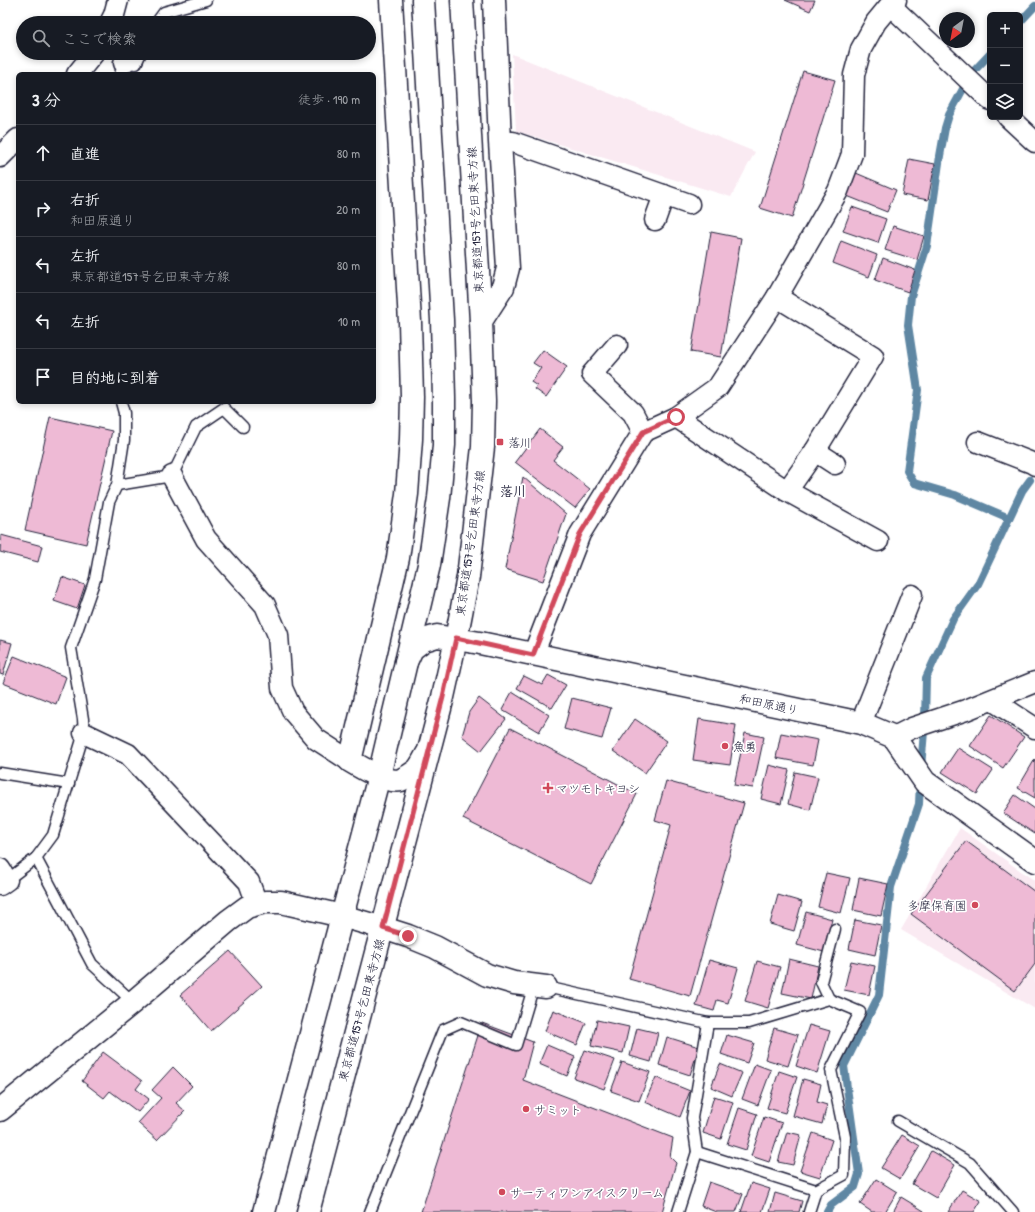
<!DOCTYPE html>
<html lang="ja">
<meta charset="utf-8">
<style>
:root{--surface:#171b24;--page:#242831;--text:#f1f3f6;--muted:#9ea1a6;--line:#363941}
body{margin:0;font-family:"Patrick Hand","Klee One",sans-serif;background:var(--page);color:var(--text)}
.controls{position:absolute;right:12px;top:12px;display:grid;overflow:hidden;border-radius:6px;box-shadow:0 2px 6px #0003}
.controls button{width:36px;height:36px;display:grid;place-items:center;padding:0;border:0;border-bottom:1px solid var(--line);background:var(--surface);color:var(--text);font:20px sans-serif}
.compass{position:absolute;left:939px;top:12px;width:36px;height:36px;border-radius:50%;background:var(--surface);box-shadow:0 2px 6px #0003;rotate:212deg}
.stop{position:absolute;width:12px;height:12px;margin:-9px;border:3px solid #d1495b;border-radius:50%;background:#fff}
.stop.end{background:#d1495b;border-color:#fff;box-shadow:0 1px 4px #0008}
.list{margin:0;padding:0;list-style:none}
h2{display:flex;justify-content:space-between;align-items:center;height:52px;margin:0;padding:0 16px;font-size:17px}
h2 small{font-size:13px;font-weight:400;color:var(--muted)}
.list li{display:grid;grid-template-columns:26px 1fr auto;gap:12px;align-items:center;box-sizing:border-box;height:56px;padding:0 16px;border-top:1px solid var(--line)}
.list b{display:block;font-size:15px;white-space:nowrap}
.list p{margin:0;font-size:13px;white-space:nowrap;color:var(--muted)}
.list em{font-size:13px;font-style:normal;color:var(--muted)}
.icon{flex:none;width:22px;height:22px;fill:none;stroke:currentColor;stroke-width:2;stroke-linecap:round;stroke-linejoin:round}
.map{position:relative;flex:none;width:1035px;height:1212px;overflow:hidden}
.search{position:absolute;background:var(--surface);box-shadow:0 2px 6px #0003;left:16px;top:16px;width:360px;height:44px;display:flex;align-items:center;gap:10px;box-sizing:border-box;padding:0 14px;border-radius:22px;color:var(--muted);font-size:15px}
.panel{position:absolute;background:var(--surface);box-shadow:0 2px 6px #0003;left:16px;top:72px;width:360px;height:332px;border-radius:6px}
.map>svg:first-child{display:block}
.built{fill:#faeaf2}
.lines{fill:none;stroke-linecap:round;stroke-linejoin:round}
.stream{stroke:#5f87a3;stroke-width:8}
.building{fill:#eebad5;stroke:#22223b}
.service-casing{stroke:#22223b;stroke-width:13}
.minor-casing{stroke:#22223b;stroke-width:23}
.tertiary-casing{stroke:#22223b;stroke-width:25}
.secondary-casing{stroke:#22223b;stroke-width:25}
.service{stroke:#fff;stroke-width:10}
.minor{stroke:#fff;stroke-width:20}
.tertiary{stroke:#fff;stroke-width:22}
.secondary{stroke:#fff;stroke-width:22}
.route{stroke:#d1495b;stroke-width:5}
.poi-dot{fill:#d1495b;stroke:#fff;stroke-width:1.5}
.labels{text-anchor:middle;dominant-baseline:central;stroke-width:3.5;stroke-linejoin:round;paint-order:stroke}
.street-label{font-size:12px;fill:#22223b;stroke:#fff}
.poi-label{font-size:12px;fill:#22223b;stroke:#fff;text-anchor:start}
.neighbourhood-label{font-size:13px;font-weight:bold;fill:#22223b;stroke:#fff}
</style>
<div class="map">
<svg width="1035" height="1212" viewBox="0 0 1035 1212">
<rect width="100%" height="100%" fill="#fff"/>
<filter id="ink" filterUnits="userSpaceOnUse"><feTurbulence type="fractalNoise" baseFrequency=".025" numOctaves="2"/><feDisplacementMap in="SourceGraphic" scale="8" xChannelSelector="R" yChannelSelector="G"/><feConvolveMatrix kernelMatrix="1 2 1 2 8 2 1 2 1" color-interpolation-filters="sRGB"/></filter>
<g filter="url(#ink)">
<g class="built">
<path d="M 512,54 L 755,152 L 731,197 L 516,131 Z"/>
<path d="M 960,828 L 1035,881 L 1035,1009 L 901,930 Z"/>
</g>
<g class="lines">
<g class="stream">
<path d="M 1020,22 L 1035,6"/>
<path d="M 990,54 L 972,73 L 963,89 L 949,115 L 945,128 L 940,156 L 927,246 L 911,296 L 908,325 L 918,390 L 907,471 L 914,483 L 955,495 L 1009,518"/>
<path d="M 921,768 L 925,719 L 926,678 L 953,619 L 978,584 L 1022,491 L 1030,480"/>
<path d="M 827,1212 L 831,1205 L 855,1187 L 859,1174 L 844,1066 L 879,995 L 891,887 L 919,804 L 920,782"/>
</g>
</g>
<g class="building">
<path d="M 785,0 L 815,0 L 810,11 Z"/>
<path d="M 803,71 L 835,80 L 792,218 L 760,208 Z"/>
<path d="M 909,159 L 935,164 L 928,200 L 902,195 Z"/>
<path d="M 856,173 L 896,190 L 887,212 L 847,196 Z"/>
<path d="M 852,207 L 886,219 L 878,243 L 843,231 Z"/>
<path d="M 893,226 L 924,236 L 917,260 L 885,250 Z"/>
<path d="M 711,232 L 741,238 L 721,357 L 691,352 Z"/>
<path d="M 841,241 L 877,255 L 869,277 L 833,263 Z"/>
<path d="M 883,258 L 915,270 L 908,292 L 875,280 Z"/>
<path d="M 543,350 L 567,367 L 546,397 L 535,389 L 537,386 L 531,382 L 541,368 L 533,363 Z"/>
<path d="M 50,417 L 112,431 L 86,544 L 25,530 Z"/>
<path d="M 540,429 L 563,447 L 553,460 L 590,489 L 575,508 L 515,462 Z"/>
<path d="M 523,477 L 566,514 L 543,581 L 505,569 Z"/>
<path d="M 1,535 L 42,546 L 38,562 L 0,552 Z"/>
<path d="M 62,577 L 85,585 L 77,609 L 54,601 Z"/>
<path d="M 0,640 L 12,643 L 3,675 L 0,674 Z"/>
<path d="M 14,656 L 66,677 L 56,704 L 3,683 Z"/>
<path d="M 548,675 L 566,685 L 552,708 L 517,688 L 524,676 L 542,685 Z"/>
<path d="M 512,692 L 549,715 L 539,732 L 502,710 Z"/>
<path d="M 479,698 L 506,719 L 481,751 L 462,736 L 469,712 Z"/>
<path d="M 572,698 L 611,708 L 602,739 L 564,729 Z"/>
<path d="M 991,715 L 1024,737 L 1003,768 L 970,746 Z"/>
<path d="M 635,719 L 667,741 L 645,773 L 613,751 Z"/>
<path d="M 699,719 L 736,725 L 730,765 L 693,760 Z"/>
<path d="M 510,728 L 637,794 L 591,884 L 463,819 Z"/>
<path d="M 745,733 L 764,737 L 753,788 L 734,785 Z"/>
<path d="M 781,733 L 818,740 L 813,765 L 776,758 Z"/>
<path d="M 958,748 L 993,770 L 977,794 L 942,772 Z"/>
<path d="M 1035,759 L 1035,798 L 1018,788 Z"/>
<path d="M 769,765 L 789,770 L 781,804 L 761,799 Z"/>
<path d="M 795,772 L 818,777 L 810,810 L 788,804 Z"/>
<path d="M 666,781 L 744,803 L 690,996 L 629,979 L 671,825 L 655,820 Z"/>
<path d="M 1015,795 L 1035,809 L 1035,834 L 1003,813 Z"/>
<path d="M 966,841 L 1035,892 L 1035,964 L 1015,991 L 911,914 Z"/>
<path d="M 826,873 L 850,878 L 841,913 L 818,907 Z"/>
<path d="M 859,878 L 888,884 L 881,916 L 853,910 Z"/>
<path d="M 778,895 L 802,902 L 794,931 L 770,924 Z"/>
<path d="M 806,912 L 832,919 L 824,952 L 797,945 Z"/>
<path d="M 855,920 L 881,925 L 875,955 L 849,949 Z"/>
<path d="M 230,951 L 262,986 L 211,1031 L 180,995 Z"/>
<path d="M 789,959 L 818,966 L 811,999 L 782,993 Z"/>
<path d="M 709,960 L 738,968 L 728,1003 L 717,1000 L 714,1011 L 696,1006 Z"/>
<path d="M 757,961 L 780,967 L 768,1008 L 745,1001 Z"/>
<path d="M 851,961 L 875,966 L 869,995 L 844,990 Z"/>
<path d="M 553,1010 L 586,1023 L 577,1045 L 545,1031 Z"/>
<path d="M 597,1020 L 629,1027 L 623,1053 L 591,1046 Z"/>
<path d="M 482,1023 L 533,1042 L 523,1080 L 673,1138 L 670,1157 L 676,1163 L 662,1212 L 421,1212 Z"/>
<path d="M 809,1025 L 830,1031 L 817,1073 L 796,1066 Z"/>
<path d="M 637,1028 L 658,1033 L 651,1062 L 630,1056 Z"/>
<path d="M 774,1028 L 798,1035 L 788,1066 L 765,1059 Z"/>
<path d="M 727,1035 L 754,1043 L 747,1063 L 721,1054 Z"/>
<path d="M 667,1037 L 699,1047 L 690,1075 L 659,1065 Z"/>
<path d="M 547,1045 L 575,1057 L 567,1076 L 539,1064 Z"/>
<path d="M 585,1050 L 615,1060 L 604,1089 L 574,1078 Z"/>
<path d="M 103,1052 L 142,1081 L 136,1089 L 149,1099 L 138,1112 L 110,1091 L 104,1098 L 82,1081 Z"/>
<path d="M 622,1062 L 650,1072 L 639,1101 L 611,1091 Z"/>
<path d="M 720,1064 L 742,1073 L 732,1096 L 711,1087 Z"/>
<path d="M 755,1064 L 771,1070 L 758,1105 L 742,1099 Z"/>
<path d="M 173,1067 L 192,1086 L 176,1103 L 185,1111 L 157,1140 L 138,1123 L 161,1098 L 152,1090 Z"/>
<path d="M 779,1071 L 797,1077 L 785,1113 L 767,1108 Z"/>
<path d="M 656,1077 L 690,1091 L 680,1117 L 645,1102 Z"/>
<path d="M 803,1079 L 821,1084 L 817,1102 L 827,1105 L 822,1124 L 793,1116 Z"/>
<path d="M 714,1096 L 733,1102 L 721,1139 L 703,1133 Z"/>
<path d="M 739,1108 L 757,1114 L 746,1150 L 727,1144 Z"/>
<path d="M 764,1117 L 782,1123 L 769,1162 L 751,1156 Z"/>
<path d="M 787,1132 L 801,1135 L 793,1165 L 778,1162 Z"/>
<path d="M 813,1133 L 832,1140 L 820,1177 L 800,1171 Z"/>
<path d="M 902,1135 L 920,1146 L 900,1179 L 881,1168 Z"/>
<path d="M 931,1151 L 955,1165 L 936,1198 L 912,1184 Z"/>
<path d="M 876,1179 L 897,1192 L 885,1212 L 872,1212 L 860,1204 Z"/>
<path d="M 709,1182 L 743,1194 L 736,1212 L 716,1212 L 701,1206 Z"/>
<path d="M 751,1183 L 770,1189 L 762,1212 L 741,1212 Z"/>
<path d="M 962,1190 L 981,1201 L 974,1212 L 948,1212 Z"/>
<path d="M 775,1193 L 802,1201 L 799,1212 L 770,1212 Z"/>
<path d="M 901,1197 L 924,1211 L 924,1212 L 893,1212 Z"/>
</g>
<g class="lines">
<defs>
<g id="service">
<path d="M 156,23 L 164,12 L 206,0"/>
<path d="M 120,74 L 124,63 L 136,64 L 141,53"/>
<path d="M 117,485 L 172,476 L 196,427 L 224,408 L 243,427"/>
<path d="M 0,773 L 69,784"/>
<path d="M 36,858 L 92,964 L 133,1002"/>
<path d="M 7,880 L 36,858 L 53,835 L 84,733 L 83,719 L 71,648 L 95,579 L 109,502 L 117,485 L 124,440 L 124,413 L 121,402"/>
<path d="M 546,987 L 708,1023 L 692,1118 L 697,1152 L 678,1212"/>
<path d="M 829,999 L 821,982 L 835,929"/>
<path d="M 708,1023 L 749,1023 L 829,999 L 860,1012 L 831,1070 L 845,1137 L 844,1175 L 816,1190"/>
<path d="M 898,1121 L 970,1163 L 1013,1212"/>
<path d="M 697,1152 L 816,1190 L 809,1212"/>
<path d="M 370,1212 L 443,1030 L 461,1022 L 516,1045 L 534,985"/>
</g>
<g id="minor">
<path d="M 890,5 L 990,100"/>
<path d="M 110,23 L 114,15 L 118,0"/>
<path d="M 124,63 L 127,53"/>
<path d="M 77,74 L 94,53"/>
<path d="M 1008,117 L 1035,142"/>
<path d="M 500,142 L 513,142 L 689,204"/>
<path d="M 0,157 L 18,139"/>
<path d="M 655,220 L 664,195"/>
<path d="M 777,297 L 873,356 L 815,451 L 787,491"/>
<path d="M 617,345 L 592,374 L 633,413 L 643,432"/>
<path d="M 676,417 L 787,491 L 878,541"/>
<path d="M 978,442 L 1032,463 L 1035,465"/>
<path d="M 815,451 L 835,464"/>
<path d="M 172,476 L 206,539 L 265,605 L 278,635 L 282,688 L 293,712 L 316,739 L 350,761"/>
<path d="M 533,655 L 580,534 L 643,432 L 676,417 L 718,387 L 777,297 L 838,191 L 852,154 L 854,75 L 861,49 L 876,22 L 890,5 L 896,0"/>
<path d="M 992,700 L 1035,728"/>
<path d="M 861,723 L 912,595"/>
<path d="M 84,733 L 128,754 L 249,882 L 257,904"/>
<path d="M 894,737 L 912,728 L 966,710 L 1035,682"/>
<path d="M 0,869 L 7,880 L 0,885"/>
</g>
<g id="tertiary">
<path d="M 406,662 L 412,649 L 424,640 L 437,636 L 480,643 L 861,723 L 894,737 L 925,782 L 1035,861"/>
<path d="M 383,928 L 408,936 L 435,947 L 487,975 L 514,983 L 546,987"/>
</g>
<g id="secondary">
<path d="M 391,0 L 410,322 L 412,397 L 411,439 L 407,494 L 398,558 L 350,761 C 360,767 388,784 401,780 C 405,778 413,773 417,770 C 421,766 424,759 427,754"/>
<path d="M 481,321 L 503,287 L 508,268 L 500,142 L 494,0"/>
<path d="M 0,1110 L 133,1002 L 228,921 L 247,907 L 265,902 L 281,902 L 342,916 L 383,928"/>
<path d="M 264,1212 L 379,776 L 429,565 L 439,498 L 444,445 L 444,398 L 442,320 L 423,0"/>
<path d="M 308,1212 L 443,697 L 456,639 L 468,577 L 483,447 L 484,401 L 481,321 L 462,0"/>
</g>
</defs>
<use href="#service" class="service-casing"/>
<use href="#minor" class="minor-casing"/>
<use href="#tertiary" class="tertiary-casing"/>
<use href="#secondary" class="secondary-casing"/>
<use href="#service" class="service"/>
<use href="#minor" class="minor"/>
<use href="#tertiary" class="tertiary"/>
<use href="#secondary" class="secondary"/>
</g>
</g>
<g class="lines" filter="url(#ink)">
<path class="route" d="M 408,936 L 383,928 L 443,697 L 456,638 L 533,655 L 580,534 L 643,432 L 676,417"/>
</g>
<g class="poi-dot">
<rect x="496" y="438" width="8" height="8" rx="2"/>
<circle cx="725" cy="746" r="4"/>
<path d="M546 782h4v4h4v4h-4v4h-4v-4h-4v-4h4z"/>
<circle cx="975" cy="905" r="4"/>
<circle cx="526" cy="1109" r="4"/>
<circle cx="502" cy="1192" r="4"/>
</g>
<g class="labels">
<g class="street-label">
<text transform="translate(475 220) rotate(-93)">東京都道157号乞田東寺方線</text>
<text transform="translate(470 543) rotate(-82)">東京都道157号乞田東寺方線</text>
<text transform="translate(769 704) rotate(12)">和田原通り</text>
<text transform="translate(361 1010) rotate(-75)">東京都道157号乞田東寺方線</text>
</g>
<g class="poi-label">
<text x="508" y="442">落川</text>
<text x="733" y="746">魚勇</text>
<text x="556" y="788">マツモトキヨシ</text>
<text x="967" y="905" text-anchor="end">多摩保育園</text>
<text x="534" y="1109">サミット</text>
<text x="510" y="1192">サーティワンアイスクリーム</text>
</g>
<g class="neighbourhood-label">
<text x="513" y="491">落川</text>
</g>
</g>
</svg>
<div class="controls">
<button>+</button>
<button>−</button>
<button><svg class="icon" aria-label="layers" viewBox="0 0 24 24"><path d="M12 4l9 5-9 5-9-5zM3 14l9 5 9-5"/></svg></button>
</div>
<svg class="compass" viewBox="-18 -18 36 36"><path d="M0-13l5 13h-10z" fill="#e53935"/><path d="M0 13l5-13h-10z" fill="#9ea1a6"/></svg>
<div class="stop" style="left:676px;top:417px"></div>
<div class="stop end" style="left:408px;top:936px"></div>
<div class="search"><svg class="icon" aria-label="search" viewBox="0 0 24 24"><circle cx="10" cy="10" r="6"/><path d="M15 15l6 6"/></svg>ここで検索</div>
<section class="panel">
<h2>3 分<small>徒歩 · 190 m</small></h2>
<ul class="list">
<li><svg class="icon" aria-label="ahead" viewBox="0 0 24 24"><path d="M12 20V5M6 11l6-6 6 6"/></svg><div><b>直進</b></div><em>80 m</em></li>
<li><svg class="icon" aria-label="right" viewBox="0 0 24 24"><path d="M7 20v-9h11M14 6l5 5-5 5"/></svg><div><b>右折</b><p>和田原通り</p></div><em>20 m</em></li>
<li><svg class="icon" aria-label="left" viewBox="0 0 24 24"><path d="M17 20v-9H6M10 6l-5 5 5 5"/></svg><div><b>左折</b><p>東京都道157号乞田東寺方線</p></div><em>80 m</em></li>
<li><svg class="icon" aria-label="left" viewBox="0 0 24 24"><path d="M17 20v-9H6M10 6l-5 5 5 5"/></svg><div><b>左折</b></div><em>10 m</em></li>
<li><svg class="icon" aria-label="arrive" viewBox="0 0 24 24"><path d="M6 21V4h12l-3 4 3 4H6"/></svg><div><b>目的地に到着</b></div></li>
</ul>
</section>
</div>
